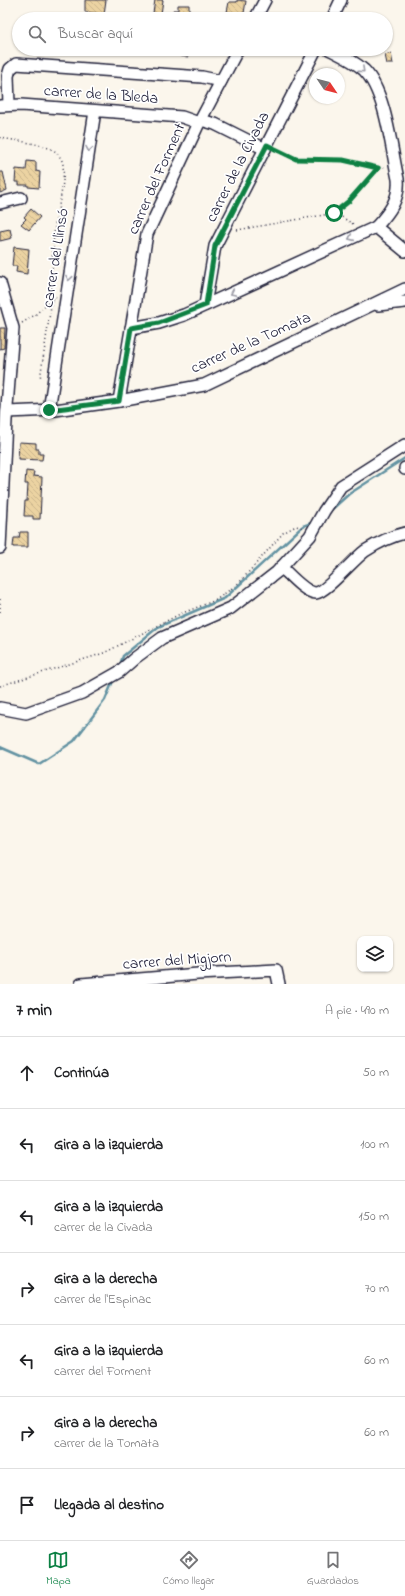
<!DOCTYPE html>
<html lang="es">
<meta charset="utf-8">
<style>
:root{--surface:#fff;--page:#f6f6f6;--text:#202124;--muted:#757577;--line:#e0e0e0;--accent:#0b8043}
body{margin:0;font-family:"Indie Flower",sans-serif;background:var(--page);color:var(--text)}
.controls{position:absolute;right:12px;bottom:12px;display:grid;overflow:hidden;border-radius:8px;box-shadow:0 1px 3px #0004}
.controls button{width:36px;height:36px;display:grid;place-items:center;padding:0;border:0;border-bottom:1px solid var(--line);background:var(--surface);color:var(--text);font:20px sans-serif}
.compass{position:absolute;left:309px;top:68px;width:36px;height:36px;border-radius:50%;background:var(--surface);box-shadow:0 1px 3px #0004;rotate:125deg}
.stop{position:absolute;width:12px;height:12px;margin:-9px;border:3px solid #0b8043;border-radius:50%;background:#fff}
.stop.end{background:#0b8043;border-color:#fff;box-shadow:0 1px 4px #0008}
.list{margin:0;padding:0;list-style:none}
h2{display:flex;justify-content:space-between;align-items:center;height:52px;margin:0;padding:0 16px;font-size:17px}
h2 small{font-size:13px;font-weight:400;color:var(--muted)}
.list li{display:grid;grid-template-columns:26px 1fr auto;gap:12px;align-items:center;box-sizing:border-box;height:72px;padding:0 16px;border-top:1px solid var(--line)}
.list b{display:block;font-size:15px;white-space:nowrap}
.list p{margin:0;font-size:13px;white-space:nowrap;color:var(--muted)}
.list em{font-size:13px;font-style:normal;color:var(--muted)}
.icon{flex:none;width:22px;height:22px;fill:none;stroke:currentColor;stroke-width:2;stroke-linecap:round;stroke-linejoin:round}
.map{position:relative;flex:none;width:405px;height:984px;overflow:hidden}
.search{position:absolute;background:var(--surface);box-shadow:0 1px 3px #0004;left:12px;right:12px;top:12px;height:44px;display:flex;align-items:center;gap:10px;box-sizing:border-box;padding:0 14px;border-radius:22px;color:var(--muted);font-size:15px}
.sheet{height:556px;background:var(--surface)}
nav{display:flex;justify-content:space-around;align-items:center;box-sizing:border-box;height:56px;border-top:1px solid var(--line);background:var(--surface);font-size:11px;color:var(--muted)}
nav a{display:grid;justify-items:center;gap:2px}
nav .on{color:var(--accent)}
.map>svg:first-child{display:block}
.lines{fill:none;stroke-linecap:round;stroke-linejoin:round}
.stream{stroke:#6292a2;stroke-width:2.5}
.building{fill:url(#building-back-hatch);stroke:#22223b}
.minor-casing{stroke:#22223b;stroke-width:14}
.path{stroke:#22223b;stroke-width:1.5;stroke-dasharray:1 3;stroke-linecap:butt}
.minor{stroke:#fff;stroke-width:11}
.oneway{stroke:#9c9ca7}
.route{stroke:#0b8043;stroke-width:5}
.labels{text-anchor:middle;dominant-baseline:central;stroke-width:3.5;stroke-linejoin:round;paint-order:stroke}
.street-label{font-size:16px;fill:#22223b;stroke:#fff}
</style>
<div class="map">
<svg width="405" height="984" viewBox="0 0 405 984">
<defs>
<pattern id="building-back-hatch" width="6" height="6" patternUnits="userSpaceOnUse"><rect width="6" height="6" fill="#ecd3a2"/><path d="M-1 5l2 2M0 0l6 6M5-1l2 2" fill="none" stroke="#cab58c"/></pattern>
</defs>
<rect width="100%" height="100%" fill="#fbf6ec"/>
<filter id="ink" filterUnits="userSpaceOnUse"><feTurbulence type="fractalNoise" baseFrequency=".025" numOctaves="2"/><feDisplacementMap in="SourceGraphic" scale="8" xChannelSelector="R" yChannelSelector="G"/><feConvolveMatrix kernelMatrix="1 2 1 2 8 2 1 2 1" color-interpolation-filters="sRGB"/></filter>
<g filter="url(#ink)">
<g class="lines">
<g class="stream">
<path d="M 329,512 L 349,494 L 405,458"/>
<path d="M 120,665 L 123,656 L 158,627 L 225,598 L 303,526 L 314,522"/>
<path d="M 0,747 L 39,764 L 74,741 L 105,700 L 113,681"/>
</g>
</g>
<g class="building">
<path d="M 85,0 L 106,0 L 104,14 L 85,12 Z"/>
<path d="M 155,0 L 163,0 L 161,14 L 153,13 Z"/>
<path d="M 237,0 L 246,1 L 244,13 L 227,12 L 229,2 L 237,2 Z"/>
<path d="M 178,5 L 189,5 L 189,19 L 175,19 L 175,17 L 173,17 L 173,10 L 178,10 Z"/>
<path d="M 204,12 L 210,13 L 211,19 L 203,18 Z"/>
<path d="M 180,49 L 189,49 L 188,57 L 180,56 Z"/>
<path d="M 391,53 L 393,64 L 387,64 L 385,55 Z"/>
<path d="M 27,161 L 36,162 L 36,171 L 40,172 L 39,188 L 28,187 L 28,185 L 19,185 L 19,182 L 15,182 L 16,169 L 26,170 Z"/>
<path d="M 0,172 L 3,172 L 7,190 L 0,193 Z"/>
<path d="M 31,209 L 40,217 L 29,230 L 21,224 L 26,219 L 24,217 Z"/>
<path d="M 10,229 L 12,238 L 0,241 L 0,231 Z"/>
<path d="M 14,247 L 29,249 L 27,274 L 16,272 L 17,266 L 12,266 Z"/>
<path d="M 0,328 L 5,328 L 4,348 L 0,349 Z"/>
<path d="M 19,442 L 36,443 L 36,449 L 39,449 L 39,454 L 43,454 L 42,460 L 18,459 Z"/>
<path d="M 26,471 L 34,472 L 33,476 L 42,477 L 40,519 L 33,519 L 33,516 L 24,516 L 25,501 L 27,501 L 28,484 L 25,484 Z"/>
<path d="M 20,532 L 28,532 L 28,547 L 13,547 L 14,538 L 19,538 Z"/>
</g>
<g class="lines">
<defs>
<g id="minor">
<path d="M 255,19 L 265,0"/>
<path d="M 332,19 L 341,0"/>
<path d="M 9,105 L 8,76 L 10,69 L 16,64 L 202,77 L 221,81"/>
<path d="M 0,106 L 21,105 L 182,117 L 199,123"/>
<path d="M 201,120 L 215,124 L 265,149"/>
<path d="M 0,203 L 21,198"/>
<path d="M 376,227 L 405,251"/>
<path d="M 0,283 L 13,328 L 6,420 L 0,548"/>
<path d="M 205,305 L 215,246 L 316,49"/>
<path d="M 378,305 L 405,302"/>
<path d="M 131,328 L 159,323 L 184,315 L 376,227 C 389,213 400,199 398,179 C 391,148 386,92 364,70 C 354,61 341,55 329,49"/>
<path d="M 119,401 L 147,234 L 199,123 L 238,49"/>
<path d="M 49,410 L 95,111"/>
<path d="M 7,412 L 55,410 L 119,401 L 204,385 L 405,289"/>
<path d="M 405,468 L 405,469"/>
<path d="M 281,567 C 289,574 305,593 316,593 C 326,592 354,559 365,551 C 376,544 392,536 405,533"/>
<path d="M 0,708 L 26,713 L 82,693 L 119,672 L 135,658 L 162,638 L 231,608 L 277,572 L 310,536 L 324,511 L 341,486 L 405,445"/>
<path d="M 81,984 L 198,974 L 276,970 L 279,984"/>
</g>
</defs>
<use href="#minor" class="minor-casing"/>
<g class="path">
<path d="M 0,138 C 13,140 46,144 56,152 C 59,155 63,161 63,165 C 65,185 58,206 55,226 C 52,250 52,274 52,299 L 57,297"/>
<path d="M 274,150 L 296,159 L 343,160 L 378,168 L 387,166"/>
<path d="M 335,213 L 353,224"/>
<path d="M 237,230 L 335,213 L 349,201 L 378,168"/>
<path d="M 22,323 L 35,315 L 52,299 L 40,379"/>
<path d="M 0,599 L 0,614"/>
<path d="M 0,686 L 104,653 L 180,614 L 216,600 L 240,582 L 283,533 L 296,526 L 303,528"/>
</g>
<use href="#minor" class="minor"/>
</g>
<defs><path id="oneway-chevron" d="M-2-3.5L2.5 0L-2 3.5" fill="none" stroke-width="1.6" stroke-linecap="round" stroke-linejoin="round"/></defs>
<g class="oneway">
<use href="#oneway-chevron" transform="translate(362 70) rotate(43)"/>
<use href="#oneway-chevron" transform="translate(89 149) rotate(99)"/>
<use href="#oneway-chevron" transform="translate(351 238) rotate(156)"/>
<use href="#oneway-chevron" transform="translate(69 278) rotate(99)"/>
<use href="#oneway-chevron" transform="translate(233 293) rotate(155)"/>
</g>
</g>
<g class="lines" filter="url(#ink)">
<path class="route" d="M 49,410 L 119,401 L 131,328 L 159,323 L 206,305 L 215,246 L 267,145 L 296,159 L 343,160 L 378,168 L 349,201 L 334,213"/>
</g>
<g class="labels">
<g class="street-label">
<text transform="translate(101 95) rotate(4)">carrer de la Bleda</text>
<text transform="translate(238 167) rotate(-63)">carrer de la Civada</text>
<text transform="translate(157 179) rotate(-66)">carrer del Forment</text>
<text transform="translate(56 258) rotate(-81)">carrer del Llinsó</text>
<text transform="translate(251 343) rotate(-24)">carrer de la Tomata</text>
<text transform="translate(177 961) rotate(-4)">carrer del Migjorn</text>
</g>
</g>
</svg>
<div class="controls">
<button><svg class="icon" aria-label="layers" viewBox="0 0 24 24"><path d="M12 4l9 5-9 5-9-5zM3 14l9 5 9-5"/></svg></button>
</div>
<svg class="compass" viewBox="-18 -18 36 36"><path d="M0-13l5 13h-10z" fill="#e53935"/><path d="M0 13l5-13h-10z" fill="#757577"/></svg>
<div class="stop" style="left:334px;top:213px"></div>
<div class="stop end" style="left:49px;top:410px"></div>
<div class="search"><svg class="icon" aria-label="search" viewBox="0 0 24 24"><circle cx="10" cy="10" r="6"/><path d="M15 15l6 6"/></svg>Buscar aquí</div>
</div>
<section class="sheet">
<h2>7 min<small>A pie · 490 m</small></h2>
<ul class="list">
<li><svg class="icon" aria-label="ahead" viewBox="0 0 24 24"><path d="M12 20V5M6 11l6-6 6 6"/></svg><div><b>Continúa</b></div><em>50 m</em></li>
<li><svg class="icon" aria-label="left" viewBox="0 0 24 24"><path d="M17 20v-9H6M10 6l-5 5 5 5"/></svg><div><b>Gira a la izquierda</b></div><em>100 m</em></li>
<li><svg class="icon" aria-label="left" viewBox="0 0 24 24"><path d="M17 20v-9H6M10 6l-5 5 5 5"/></svg><div><b>Gira a la izquierda</b><p>carrer de la Civada</p></div><em>150 m</em></li>
<li><svg class="icon" aria-label="right" viewBox="0 0 24 24"><path d="M7 20v-9h11M14 6l5 5-5 5"/></svg><div><b>Gira a la derecha</b><p>carrer de l'Espinac</p></div><em>70 m</em></li>
<li><svg class="icon" aria-label="left" viewBox="0 0 24 24"><path d="M17 20v-9H6M10 6l-5 5 5 5"/></svg><div><b>Gira a la izquierda</b><p>carrer del Forment</p></div><em>60 m</em></li>
<li><svg class="icon" aria-label="right" viewBox="0 0 24 24"><path d="M7 20v-9h11M14 6l5 5-5 5"/></svg><div><b>Gira a la derecha</b><p>carrer de la Tomata</p></div><em>60 m</em></li>
<li><svg class="icon" aria-label="arrive" viewBox="0 0 24 24"><path d="M6 21V4h12l-3 4 3 4H6"/></svg><div><b>Llegada al destino</b></div></li>
</ul>
</section>
<nav>
<a class="on"><svg class="icon" aria-label="map" viewBox="0 0 24 24"><path d="M3 6l6-2 6 2 6-2v14l-6 2-6-2-6 2zM9 4v14M15 6v14"/></svg>Mapa</a>
<a><svg class="icon" aria-label="directions" viewBox="0 0 24 24"><path d="M12 3l9 9-9 9-9-9zM9 14v-3h6M13 9l2 2-2 2"/></svg>Cómo llegar</a>
<a><svg class="icon" aria-label="saved" viewBox="0 0 24 24"><path d="M7 4h10v16l-5-4-5 4z"/></svg>Guardados</a>
</nav>
